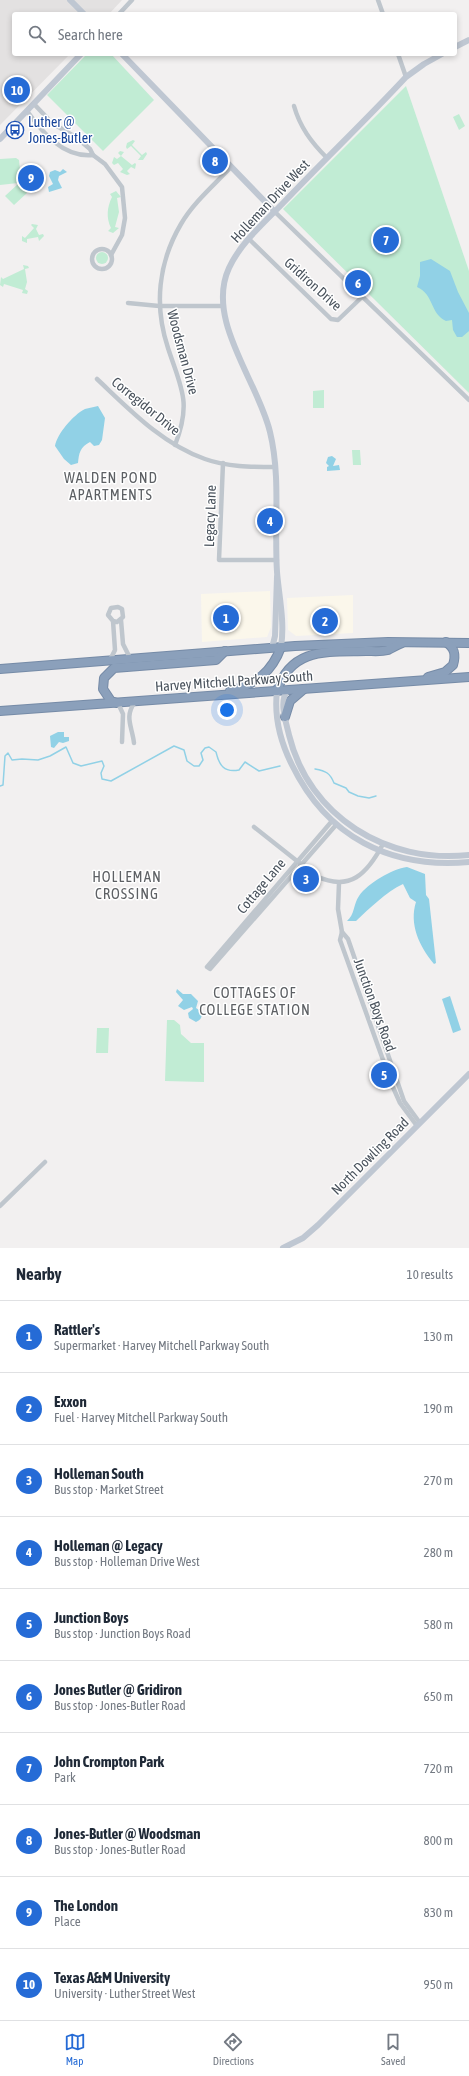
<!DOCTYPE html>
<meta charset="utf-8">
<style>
:root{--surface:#fff;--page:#f2f2f3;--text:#1f2937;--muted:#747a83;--line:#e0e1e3;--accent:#256bd6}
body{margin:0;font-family:"Asap Condensed",sans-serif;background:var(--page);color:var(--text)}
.you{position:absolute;left:227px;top:710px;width:14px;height:14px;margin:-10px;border:3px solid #fff;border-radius:50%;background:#1a73e8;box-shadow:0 0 0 6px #1a73e833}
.badge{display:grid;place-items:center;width:26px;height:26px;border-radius:50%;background:var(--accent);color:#fff;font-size:13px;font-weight:700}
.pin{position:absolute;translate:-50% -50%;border:2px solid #fff;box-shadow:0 1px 4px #0006}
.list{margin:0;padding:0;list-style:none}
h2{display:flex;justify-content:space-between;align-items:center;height:52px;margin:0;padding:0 16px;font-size:17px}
h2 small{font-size:13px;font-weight:400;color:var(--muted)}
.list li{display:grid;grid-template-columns:26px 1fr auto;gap:12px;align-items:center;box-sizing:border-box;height:72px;padding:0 16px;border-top:1px solid var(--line)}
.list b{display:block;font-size:15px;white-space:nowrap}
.list p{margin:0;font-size:13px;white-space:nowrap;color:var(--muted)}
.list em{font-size:13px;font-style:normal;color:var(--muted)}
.icon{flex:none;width:22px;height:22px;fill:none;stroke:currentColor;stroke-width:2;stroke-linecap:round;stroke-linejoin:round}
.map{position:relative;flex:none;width:469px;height:1248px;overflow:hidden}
.search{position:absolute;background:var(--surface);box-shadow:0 2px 6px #0003;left:12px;right:12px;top:12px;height:44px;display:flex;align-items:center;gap:10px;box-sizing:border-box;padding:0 14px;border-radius:4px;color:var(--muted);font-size:15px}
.sheet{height:772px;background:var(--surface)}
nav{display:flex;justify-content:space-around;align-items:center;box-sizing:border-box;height:56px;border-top:1px solid var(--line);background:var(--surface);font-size:11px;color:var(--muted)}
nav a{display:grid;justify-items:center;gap:2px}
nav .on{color:var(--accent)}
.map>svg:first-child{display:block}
.commercial{fill:#fbf7eb}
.education{fill:#e3e1e1}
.green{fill:#c1ecd4}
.water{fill:#91d1e6}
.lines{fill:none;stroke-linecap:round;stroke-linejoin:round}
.stream{stroke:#91d1e6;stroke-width:1.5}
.highway-casing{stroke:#768ba7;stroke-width:10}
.street{stroke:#bfc6cd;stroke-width:4.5}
.secondary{stroke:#bfc7d2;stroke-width:6}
.highway{stroke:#8ba0bb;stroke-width:8}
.labels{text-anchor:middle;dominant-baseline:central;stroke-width:3;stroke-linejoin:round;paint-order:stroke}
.transit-label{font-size:14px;fill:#164399;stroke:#fff;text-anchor:start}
.street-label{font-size:14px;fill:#49525c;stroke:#fff}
.neighbourhood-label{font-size:15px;letter-spacing:1px;fill:#5d6064;stroke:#fff}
</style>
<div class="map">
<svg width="469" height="1248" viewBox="0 0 469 1248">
<rect width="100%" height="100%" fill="#f2f0f0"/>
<g class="commercial">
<path d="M 270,591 L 271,627 L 267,637 L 202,642 L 201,594 Z"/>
<path d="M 353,595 L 353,633 L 296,636 L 288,630 L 287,598 Z"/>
</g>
<path class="education" d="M 0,0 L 122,0 L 109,14 L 14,14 L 14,54 L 70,54 L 0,125 Z"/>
<g class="green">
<path d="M 87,54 L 111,54 L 154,100 L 103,151 L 47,95 Z"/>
<path d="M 406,86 L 469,271 L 469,393 L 283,209 Z"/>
<path d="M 459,114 L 465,126 L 459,130 L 453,117 Z"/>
<path d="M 133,140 L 135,141 L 132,145 L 142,155 L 146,152 L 147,154 L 143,160 L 138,160 L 141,156 L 131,146 L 127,149 L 126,147 L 127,143 Z"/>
<path d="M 120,151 L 124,152 L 121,156 L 132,165 L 135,163 L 136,164 L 135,169 L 131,167 L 127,171 L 130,174 L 127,175 L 120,172 L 123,169 L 118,163 L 114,165 L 112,163 L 114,157 L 117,159 L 121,156 L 118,153 Z"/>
<path d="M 16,158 L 19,160 L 21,180 L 18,183 L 0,185 L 0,159 Z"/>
<path d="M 18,184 L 27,193 L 14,205 L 5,196 Z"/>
<path d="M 116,191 L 121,197 L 117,198 L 119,212 L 115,227 L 119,228 L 113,233 L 108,231 L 111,228 C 106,218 107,207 112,197 L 110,194 Z"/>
<path d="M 32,224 L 38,225 L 36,229 L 39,235 L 43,234 L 44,236 L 39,241 L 38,237 L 27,239 L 27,243 L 22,241 L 22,236 L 25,238 L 34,228 L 31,225 Z"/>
<circle cx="102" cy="258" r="6"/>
<path d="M 23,265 L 28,266 L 29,268 L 25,269 L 27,282 L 25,289 L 28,291 L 27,294 L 22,293 L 23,290 L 4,284 L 3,287 L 0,285 L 1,277 L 3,279 L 24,269 Z"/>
<path d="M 324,390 L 324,408 L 313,408 L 313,391 Z"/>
<path d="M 352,450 L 360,450 L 361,465 L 353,465 Z"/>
<path d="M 167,1020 L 174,1020 L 180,1025 L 181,1034 L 191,1043 L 204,1043 L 204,1082 L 165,1081 Z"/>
<path d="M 97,1028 L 109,1028 L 108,1053 L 96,1053 Z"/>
</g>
<g class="water">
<path d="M 63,169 L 67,172 L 59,176 L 58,180 L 62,188 L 49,192 L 48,187 L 53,184 L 49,176 L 50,172 L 55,170 L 60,172 Z"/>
<path d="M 431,259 L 450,271 L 458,292 L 469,313 L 469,331 L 462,337 L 457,337 L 453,330 L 452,320 L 446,321 C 430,314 434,294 417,287 L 420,276 L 420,262 Z"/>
<path d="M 98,406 L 105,418 L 102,440 L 99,445 L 94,446 L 90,442 C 80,447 79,453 78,463 L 71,465 L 64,459 L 55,446 C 57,434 73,415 85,409 C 89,408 94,407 98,406 Z"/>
<path d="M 332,456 L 336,459 L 333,466 L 339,465 L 340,470 L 327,471 L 327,467 L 329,466 L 326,463 L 328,457 Z"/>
<path d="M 58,732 L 64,732 L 64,737 L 69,737 L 69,741 L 63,743 L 59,742 L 54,748 L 51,747 L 50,736 Z"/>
<path d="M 407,867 L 425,874 L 426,895 L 429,899 L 436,963 L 434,964 C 419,946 409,924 416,902 L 410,898 L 403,884 C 386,892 370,908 356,921 L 347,921 C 355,914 353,905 359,896 C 368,883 392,869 407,867 Z"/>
<path d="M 177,989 L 183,994 L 191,994 L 198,1001 L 196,1008 L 202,1012 C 202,1017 201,1020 196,1022 L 189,1018 L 188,1013 L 193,1009 L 192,1007 L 184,1010 L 178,1006 L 183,1000 L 176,992 Z"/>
<path d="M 450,996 L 461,1030 L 453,1033 L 442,999 Z"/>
</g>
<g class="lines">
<g class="stream">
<path d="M 315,769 C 326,771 330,773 334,783 L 346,788 L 349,792 L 358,796 L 369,798 L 376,796"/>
<path d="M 0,786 L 3,785 L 5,756 L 8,753 L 12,760 L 22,759 L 38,760 L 50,756 L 66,747 L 73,763 L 81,766 L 102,761 L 104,766 L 101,773 L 102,779 L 111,781 L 174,746 L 184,750 L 187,761 L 194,766 L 199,766 L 203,760 L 201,753 L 205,748 L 209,747 L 216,752 C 219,765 224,773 239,770 L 245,762 L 259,771 L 280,766"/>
</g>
<defs>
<g id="highway">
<path d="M 0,669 L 295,646 L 388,642 L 469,643"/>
<path d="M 428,677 L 445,672 L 453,665 C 456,655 455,648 446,642"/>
<path d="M 230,691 C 256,684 272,672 281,647"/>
<path d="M 277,691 C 291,647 328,652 366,651 C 373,651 381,652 388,650 C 392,648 397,645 402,643"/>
<path d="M 117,703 L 111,701 L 103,689 L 104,678 L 114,668 L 216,660 L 225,651"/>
<path d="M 0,711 L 469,677"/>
<path d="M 285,717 L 290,701 L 304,689"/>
</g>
</defs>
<use href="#highway" class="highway-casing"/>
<g class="street">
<path d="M 378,0 L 383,14"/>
<path d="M 119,14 L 132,0"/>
<path d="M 398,54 L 406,77"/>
<path d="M 34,104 L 52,123 L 77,138 L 90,149 L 93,155 L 105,164 L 122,187 L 125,218 L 122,235 L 111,255"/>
<path d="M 294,106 C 300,127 311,142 327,158"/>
<path d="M 27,111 C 42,132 63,158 93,155"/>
<path d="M 275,212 L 469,400"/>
<path d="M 249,239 L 331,319 L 338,320 L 362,297"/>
<circle cx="102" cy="259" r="10"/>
<path d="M 128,303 L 159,306 L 222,306"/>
<path d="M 97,379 C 129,409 162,444 205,459 C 227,467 251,467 275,467"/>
<path d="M 175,445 C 192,402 181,388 168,348 C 154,306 158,263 181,224 C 193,203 214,185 231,167"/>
<path d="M 223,463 L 219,560 L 277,560"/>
<path d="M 121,620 L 123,644 L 130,658"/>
<path d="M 110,660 L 115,650 L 113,621 L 108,615 L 111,608 L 118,607 L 122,609 L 123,617 L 117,622 L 113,621"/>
<path d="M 118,703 L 123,714 L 122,742"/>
<path d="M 134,743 C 132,726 124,717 135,702"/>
<path d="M 332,821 L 207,967 L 210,969 L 336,825"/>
<path d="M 254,827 L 316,876 C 350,892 367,874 383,844"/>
<path d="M 339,883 L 338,909 L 342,932 L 340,940 L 392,1085 L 400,1103 L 417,1126"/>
<path d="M 342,932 L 348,939 L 404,1101 L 420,1123"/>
<path d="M 0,1206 L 45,1162"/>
</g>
<g class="secondary">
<path d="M 70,0 L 84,14"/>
<path d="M 455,47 L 469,40"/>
<path d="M 122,54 L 275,212"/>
<path d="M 0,139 L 81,54"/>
<path d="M 281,647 C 285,622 279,597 277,572 C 274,526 281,477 270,432 C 258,381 205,320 229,268 C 241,242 265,222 285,201 C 325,159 367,119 406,77 L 424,64 L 442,54"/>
<path d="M 272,648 L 275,636 L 277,577"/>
<path d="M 277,691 C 274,716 281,743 292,765 C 327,837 390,869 469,862"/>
<path d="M 287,691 C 279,702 286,722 289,735 C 309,817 387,864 469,855"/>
<path d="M 283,1248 L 303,1238 L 318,1225 L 469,1074"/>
</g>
<use href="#highway" class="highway"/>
</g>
<defs>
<symbol id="bus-ring" viewBox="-11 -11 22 22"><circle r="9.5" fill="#fff" stroke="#1a4fb4" stroke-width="1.5"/><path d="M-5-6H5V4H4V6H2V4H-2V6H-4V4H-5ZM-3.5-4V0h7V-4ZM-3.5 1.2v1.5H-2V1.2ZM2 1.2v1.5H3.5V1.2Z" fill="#1a4fb4"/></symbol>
</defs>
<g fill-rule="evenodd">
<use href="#bus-ring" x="5" y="120" width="20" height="20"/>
</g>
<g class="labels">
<g class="transit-label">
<text x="28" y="122">Luther @<tspan x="28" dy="16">Jones-Butler</tspan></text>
</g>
<g class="street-label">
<text transform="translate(270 201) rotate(-47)">Holleman Drive West</text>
<text transform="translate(313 284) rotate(42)">Gridiron Drive</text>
<text transform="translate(183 352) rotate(75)">Woodsman Drive</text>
<text transform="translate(146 406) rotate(39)">Corregidor Drive</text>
<text transform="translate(210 516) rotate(-88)">Legacy Lane</text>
<text transform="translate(234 681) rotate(-4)">Harvey Mitchell Parkway South</text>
<text transform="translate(261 886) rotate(-50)">Cottage Lane</text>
<text transform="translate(375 1005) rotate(70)">Junction Boys Road</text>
<text transform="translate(370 1156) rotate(-45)">North Dowling Road</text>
</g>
<g class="neighbourhood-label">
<text x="111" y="477">WALDEN POND<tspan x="111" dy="17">APARTMENTS</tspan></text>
<text x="127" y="876">HOLLEMAN<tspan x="127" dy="17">CROSSING</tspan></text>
<text x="255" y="992">COTTAGES OF<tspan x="255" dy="17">COLLEGE STATION</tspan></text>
</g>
</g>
</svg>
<div class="you"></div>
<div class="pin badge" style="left:226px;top:618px">1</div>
<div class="pin badge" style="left:325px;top:621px">2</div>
<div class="pin badge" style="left:306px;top:879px">3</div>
<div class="pin badge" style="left:270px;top:521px">4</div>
<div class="pin badge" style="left:384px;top:1075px">5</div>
<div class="pin badge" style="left:358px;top:283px">6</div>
<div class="pin badge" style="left:386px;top:240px">7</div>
<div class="pin badge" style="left:215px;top:161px">8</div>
<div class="pin badge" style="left:31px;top:178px">9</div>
<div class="pin badge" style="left:17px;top:90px">10</div>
<div class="search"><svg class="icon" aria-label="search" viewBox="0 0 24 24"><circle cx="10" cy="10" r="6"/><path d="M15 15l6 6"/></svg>Search here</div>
</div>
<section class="sheet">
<h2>Nearby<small>10 results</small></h2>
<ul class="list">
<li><span class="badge">1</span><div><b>Rattler's</b><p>Supermarket · Harvey Mitchell Parkway South</p></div><em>130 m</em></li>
<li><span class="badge">2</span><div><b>Exxon</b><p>Fuel · Harvey Mitchell Parkway South</p></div><em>190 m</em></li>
<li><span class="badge">3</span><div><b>Holleman South</b><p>Bus stop · Market Street</p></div><em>270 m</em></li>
<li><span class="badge">4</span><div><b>Holleman @ Legacy</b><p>Bus stop · Holleman Drive West</p></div><em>280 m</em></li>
<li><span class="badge">5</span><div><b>Junction Boys</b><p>Bus stop · Junction Boys Road</p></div><em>580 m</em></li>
<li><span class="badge">6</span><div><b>Jones Butler @ Gridiron</b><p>Bus stop · Jones-Butler Road</p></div><em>650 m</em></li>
<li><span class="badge">7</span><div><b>John Crompton Park</b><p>Park</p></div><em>720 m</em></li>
<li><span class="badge">8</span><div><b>Jones-Butler @ Woodsman</b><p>Bus stop · Jones-Butler Road</p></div><em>800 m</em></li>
<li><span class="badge">9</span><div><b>The London</b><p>Place</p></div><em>830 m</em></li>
<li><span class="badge">10</span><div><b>Texas A&amp;M University</b><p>University · Luther Street West</p></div><em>950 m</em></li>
</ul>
</section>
<nav>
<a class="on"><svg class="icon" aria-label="map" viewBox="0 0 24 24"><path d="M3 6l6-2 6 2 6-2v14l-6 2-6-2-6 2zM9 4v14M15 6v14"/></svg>Map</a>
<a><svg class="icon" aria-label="directions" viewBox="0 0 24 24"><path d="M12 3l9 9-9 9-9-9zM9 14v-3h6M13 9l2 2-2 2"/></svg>Directions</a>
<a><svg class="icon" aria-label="saved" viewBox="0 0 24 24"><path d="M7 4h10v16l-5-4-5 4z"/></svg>Saved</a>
</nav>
